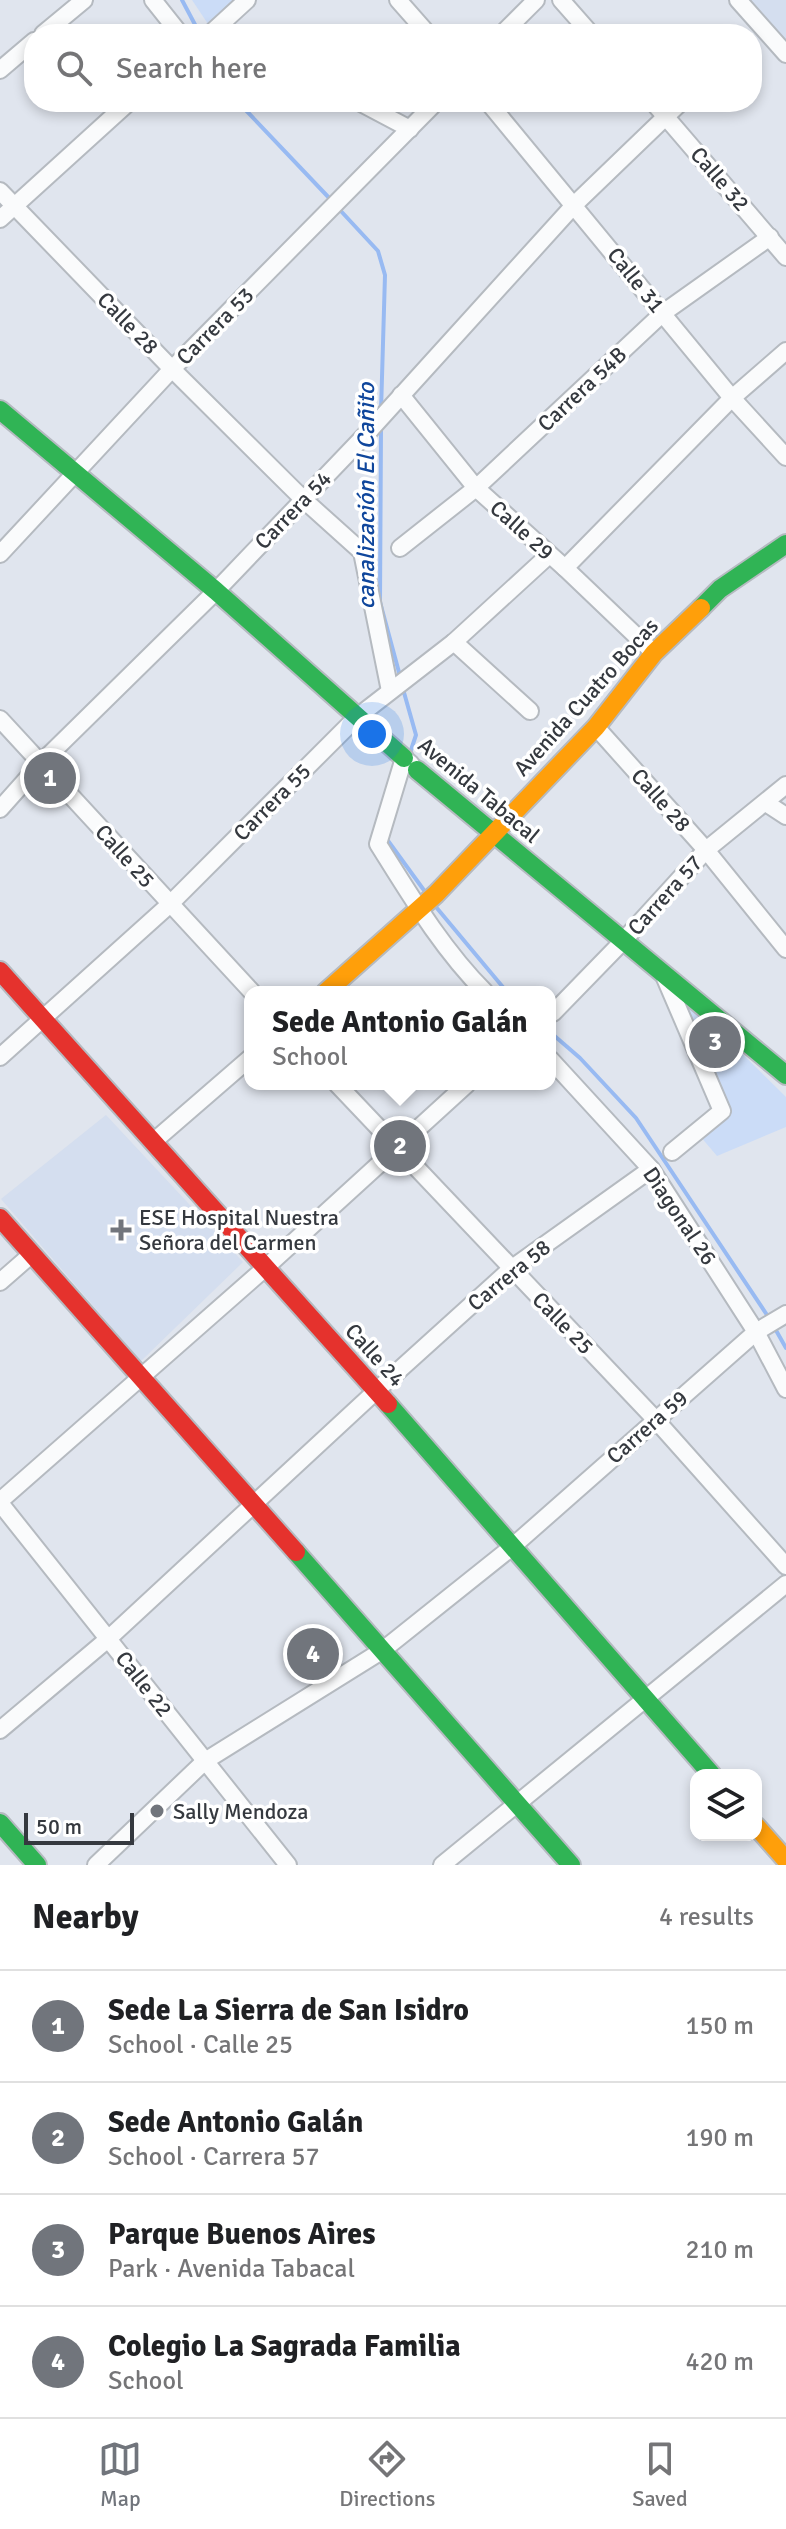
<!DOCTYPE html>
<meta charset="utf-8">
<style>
:root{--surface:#fff;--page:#f6f6f6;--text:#202124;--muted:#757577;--line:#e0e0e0;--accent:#71757c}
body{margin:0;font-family:Signika,sans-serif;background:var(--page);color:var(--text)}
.controls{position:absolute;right:24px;bottom:24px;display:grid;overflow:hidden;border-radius:16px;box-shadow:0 4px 12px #0003}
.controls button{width:72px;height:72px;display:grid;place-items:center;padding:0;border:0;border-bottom:2px solid var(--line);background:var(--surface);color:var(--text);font:40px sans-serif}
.scale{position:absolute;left:24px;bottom:20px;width:110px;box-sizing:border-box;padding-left:8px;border:4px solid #35393f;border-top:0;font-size:22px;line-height:28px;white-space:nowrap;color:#35393f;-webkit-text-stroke:6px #fff;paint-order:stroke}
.you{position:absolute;left:372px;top:734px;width:28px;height:28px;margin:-20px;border:6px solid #fff;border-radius:50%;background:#1a73e8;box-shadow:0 0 0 12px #1a73e833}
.badge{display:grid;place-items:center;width:52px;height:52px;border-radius:50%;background:var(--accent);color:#fff;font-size:26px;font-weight:700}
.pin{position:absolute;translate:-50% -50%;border:4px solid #fff;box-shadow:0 2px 8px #0006}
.popup{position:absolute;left:244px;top:986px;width:312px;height:104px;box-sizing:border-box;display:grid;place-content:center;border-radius:16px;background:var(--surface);filter:drop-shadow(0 2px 6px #0005);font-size:26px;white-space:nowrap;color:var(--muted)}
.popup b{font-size:30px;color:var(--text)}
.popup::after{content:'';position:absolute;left:50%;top:100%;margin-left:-16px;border:16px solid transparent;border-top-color:var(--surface)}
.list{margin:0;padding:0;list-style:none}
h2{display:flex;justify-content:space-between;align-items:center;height:104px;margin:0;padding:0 32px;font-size:34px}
h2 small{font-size:26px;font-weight:400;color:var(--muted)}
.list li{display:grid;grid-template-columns:52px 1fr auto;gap:24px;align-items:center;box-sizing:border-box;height:112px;padding:0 32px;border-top:2px solid var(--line)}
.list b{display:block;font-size:30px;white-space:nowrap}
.list p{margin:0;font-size:26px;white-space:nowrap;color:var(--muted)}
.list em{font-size:26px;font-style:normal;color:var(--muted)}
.icon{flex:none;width:44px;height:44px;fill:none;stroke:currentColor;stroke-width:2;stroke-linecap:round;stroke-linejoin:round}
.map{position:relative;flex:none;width:786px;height:1865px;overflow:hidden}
.search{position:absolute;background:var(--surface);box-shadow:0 4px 12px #0003;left:24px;right:24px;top:24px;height:88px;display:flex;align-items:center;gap:20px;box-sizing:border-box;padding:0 28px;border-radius:32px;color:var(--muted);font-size:30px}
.sheet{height:552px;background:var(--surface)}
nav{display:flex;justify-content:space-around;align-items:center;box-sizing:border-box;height:112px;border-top:2px solid var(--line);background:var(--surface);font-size:22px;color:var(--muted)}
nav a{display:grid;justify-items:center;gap:4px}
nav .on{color:var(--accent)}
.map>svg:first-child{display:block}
.built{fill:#d4deef}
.green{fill:#cbdcf7}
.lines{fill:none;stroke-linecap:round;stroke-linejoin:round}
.stream{stroke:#98baf2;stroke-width:4}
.street-casing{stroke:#b5bac0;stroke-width:20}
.fast-casing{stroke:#b5bac0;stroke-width:22}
.slow-casing{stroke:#b5bac0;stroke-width:22}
.jam-casing{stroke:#b5bac0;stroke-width:22}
.street{stroke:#fafbfc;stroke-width:16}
.fast{stroke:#30b455;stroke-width:18}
.slow{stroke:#ff9f0a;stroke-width:18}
.jam{stroke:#e5322d;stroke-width:18}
.poi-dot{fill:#71757c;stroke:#fff;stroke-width:3}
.labels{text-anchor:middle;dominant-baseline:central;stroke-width:7;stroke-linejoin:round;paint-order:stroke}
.street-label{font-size:22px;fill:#35393f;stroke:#fff}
.poi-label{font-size:22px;fill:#35393f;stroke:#fff;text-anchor:start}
.water-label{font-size:24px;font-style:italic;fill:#0f469c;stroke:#fff}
</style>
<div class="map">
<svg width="786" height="1865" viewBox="0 0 786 1865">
<rect width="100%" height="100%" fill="#e0e5ee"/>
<g class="built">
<path d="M 738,0 L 786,0 L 786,54 Z"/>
<path d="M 106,1115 L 243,1262 L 141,1361 L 1,1199 Z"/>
</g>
<g class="green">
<path d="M 192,0 L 233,0 L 208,24 Z"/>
<path d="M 676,988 L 786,1097 L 786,1127 L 717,1156 L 700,1136 L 728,1111 Z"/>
</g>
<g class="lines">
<g class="stream">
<path d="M 182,0 L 200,34"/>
<path d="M 238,102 L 333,202"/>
<path d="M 339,209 L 378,251 L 385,275 L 381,411"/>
<path d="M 381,428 L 380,602 L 400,676"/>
<path d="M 403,689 L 416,735 L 410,753"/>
<path d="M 387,835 L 386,838 L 426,893"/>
<path d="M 436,907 L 507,992"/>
<path d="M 550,1032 L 580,1058 L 636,1118 L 769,1318"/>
<path d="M 773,1325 L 786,1348"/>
</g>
<defs>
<g id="street">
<path d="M 153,0 L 180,34"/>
<path d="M 398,0 L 428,34"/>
<path d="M 561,0 L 591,34"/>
<path d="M 738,0 L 786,54"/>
<path d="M 43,34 L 84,0"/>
<path d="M 210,34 L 247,0"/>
<path d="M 502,34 L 536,0"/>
<path d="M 0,70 L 34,41"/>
<path d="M 359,102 L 410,129"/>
<path d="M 488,102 L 732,398 L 786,457"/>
<path d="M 653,102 L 786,257"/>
<path d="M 0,191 L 172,369 L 303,499 L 362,552 L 390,691"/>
<path d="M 0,219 L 129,102"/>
<path d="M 401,395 L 476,488 L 565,568 L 654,653"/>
<path d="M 400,548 L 476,488 L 663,313 L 770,237"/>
<path d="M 0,554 L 172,369 L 436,102"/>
<path d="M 565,568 L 732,398 L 786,351"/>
<path d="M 454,642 L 530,711"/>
<path d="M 0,719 L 252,992"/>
<path d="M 596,727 L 706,850 L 786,949"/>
<path d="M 411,764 L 404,758 L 378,844 C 410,895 442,949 485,992"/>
<path d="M 766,803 L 786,816"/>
<path d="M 0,809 L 41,763 L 216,591 L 371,429 L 575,204 L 681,102"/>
<path d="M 665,978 L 722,1111 L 672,1152"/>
<path d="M 553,1013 L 624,940 L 706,850 L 786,785"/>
<path d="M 0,1057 L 169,905 L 356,718 L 454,642 L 549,555"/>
<path d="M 550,1059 L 651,1169 L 756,1332 L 786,1389"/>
<path d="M 337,1084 L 655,1419 L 786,1566"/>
<path d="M 153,1142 L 250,1058"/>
<path d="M 0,1282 L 32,1254"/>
<path d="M 0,1501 L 264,1269 L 467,1084"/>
<path d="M 0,1503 L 288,1865"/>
<path d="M 0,1730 L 108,1639 L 376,1391 L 511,1269 L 651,1169"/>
<path d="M 96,1865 L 205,1761 L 383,1650 L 512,1547 L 756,1332 L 786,1314"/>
<path d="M 442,1865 L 786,1584"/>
</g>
<g id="fast">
<path d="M 0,410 L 216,591 L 404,758"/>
<path d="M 701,608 L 720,589 L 786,544"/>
<path d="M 417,770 L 786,1075"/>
<path d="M 388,1404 L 712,1775"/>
<path d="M 296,1552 L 571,1865"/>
<path d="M 0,1823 L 37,1865"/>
</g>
<g id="slow">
<path d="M 326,992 L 436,894 L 596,727 L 654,653 L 701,608"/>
<path d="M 756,1826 L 786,1860"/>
</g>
<g id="jam">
<path d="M 0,971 L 388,1404"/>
<path d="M 0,1218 L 296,1552"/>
</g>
</defs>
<use href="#street" class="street-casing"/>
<use href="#fast" class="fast-casing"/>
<use href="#slow" class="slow-casing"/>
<use href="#jam" class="jam-casing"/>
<use href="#street" class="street"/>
<use href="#fast" class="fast"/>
<use href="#slow" class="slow"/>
<use href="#jam" class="jam"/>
</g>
<g class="poi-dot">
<path d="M117 1218h8v8h8v8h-8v8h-8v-8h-8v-8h8z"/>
<circle cx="157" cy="1811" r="8"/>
</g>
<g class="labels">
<g class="street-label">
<text transform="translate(720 179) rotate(49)">Calle 32</text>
<text transform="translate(636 280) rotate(51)">Calle 31</text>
<text transform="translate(128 323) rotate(46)">Calle 28</text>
<text transform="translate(215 326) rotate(-45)">Carrera 53</text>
<text transform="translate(582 389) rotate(-43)">Carrera 54B</text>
<text transform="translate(293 510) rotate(-46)">Carrera 54</text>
<text transform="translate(522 530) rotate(42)">Calle 29</text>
<text transform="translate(586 697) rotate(-48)">Avenida Cuatro Bocas</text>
<text transform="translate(479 790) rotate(40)">Avenida Tabacal</text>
<text transform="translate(661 800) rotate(48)">Calle 28</text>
<text transform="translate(272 802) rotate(-45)">Carrera 55</text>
<text transform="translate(125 856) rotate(48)">Calle 25</text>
<text transform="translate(665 895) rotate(-48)">Carrera 57</text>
<text transform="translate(680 1216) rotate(56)">Diagonal 26</text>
<text transform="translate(509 1275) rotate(-39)">Carrera 58</text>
<text transform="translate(563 1323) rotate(46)">Calle 25</text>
<text transform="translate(375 1355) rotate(48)">Calle 24</text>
<text transform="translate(647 1427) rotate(-41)">Carrera 59</text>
<text transform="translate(144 1684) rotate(52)">Calle 22</text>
</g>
<g class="poi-label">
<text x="139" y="1217">ESE Hospital Nuestra<tspan x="139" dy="25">Señora del Carmen</tspan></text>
<text x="173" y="1811">Sally Mendoza</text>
</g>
<g class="water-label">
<text transform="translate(366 496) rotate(-90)">canalización El Cañito</text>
</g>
</g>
</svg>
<div class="controls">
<button><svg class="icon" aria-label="layers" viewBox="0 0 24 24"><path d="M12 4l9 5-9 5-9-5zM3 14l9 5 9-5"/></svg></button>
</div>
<div class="scale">50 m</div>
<div class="you"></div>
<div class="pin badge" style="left:50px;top:778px">1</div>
<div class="pin badge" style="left:400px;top:1146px">2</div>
<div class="popup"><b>Sede Antonio Galán</b>School</div>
<div class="pin badge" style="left:715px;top:1042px">3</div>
<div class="pin badge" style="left:313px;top:1654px">4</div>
<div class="search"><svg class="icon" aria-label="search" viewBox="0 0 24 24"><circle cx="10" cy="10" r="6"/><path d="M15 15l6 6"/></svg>Search here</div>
</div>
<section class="sheet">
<h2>Nearby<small>4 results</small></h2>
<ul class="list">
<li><span class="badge">1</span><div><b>Sede La Sierra de San Isidro</b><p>School · Calle 25</p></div><em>150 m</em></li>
<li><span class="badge">2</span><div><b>Sede Antonio Galán</b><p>School · Carrera 57</p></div><em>190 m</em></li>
<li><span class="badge">3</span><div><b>Parque Buenos Aires</b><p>Park · Avenida Tabacal</p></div><em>210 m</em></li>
<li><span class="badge">4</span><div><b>Colegio La Sagrada Familia</b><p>School</p></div><em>420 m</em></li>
</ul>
</section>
<nav>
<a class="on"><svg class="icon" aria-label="map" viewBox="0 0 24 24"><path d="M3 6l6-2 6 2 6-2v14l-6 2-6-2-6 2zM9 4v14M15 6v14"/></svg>Map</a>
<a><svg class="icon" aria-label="directions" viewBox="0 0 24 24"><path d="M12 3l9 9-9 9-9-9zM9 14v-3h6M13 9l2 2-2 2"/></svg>Directions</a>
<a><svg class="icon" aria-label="saved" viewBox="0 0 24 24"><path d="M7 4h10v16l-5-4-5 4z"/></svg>Saved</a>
</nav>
